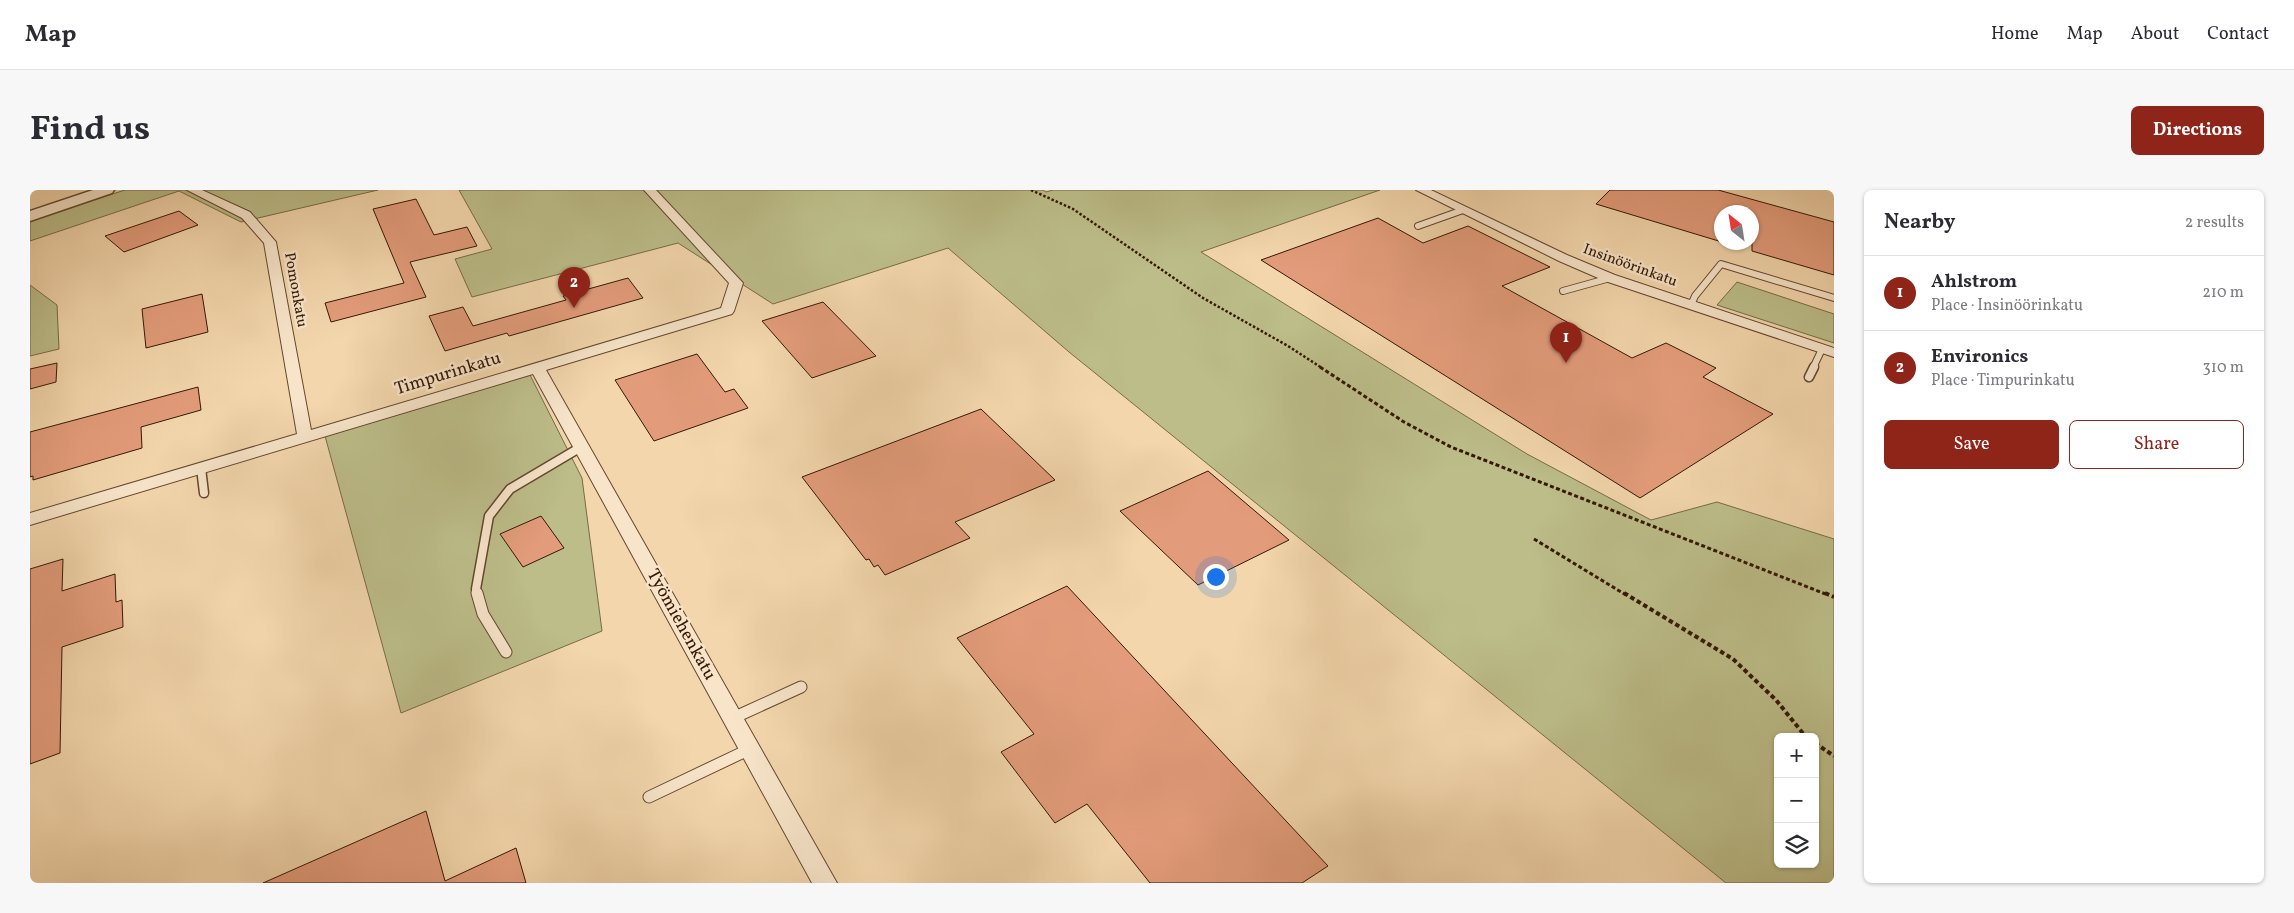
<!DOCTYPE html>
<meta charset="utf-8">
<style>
:root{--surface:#fff;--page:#f7f7f7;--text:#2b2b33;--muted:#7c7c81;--line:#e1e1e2;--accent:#8f2418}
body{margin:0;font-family:Vollkorn,serif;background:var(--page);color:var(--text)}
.controls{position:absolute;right:15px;bottom:15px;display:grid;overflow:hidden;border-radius:8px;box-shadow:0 1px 4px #0004}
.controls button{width:45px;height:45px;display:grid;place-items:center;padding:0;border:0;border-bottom:1px solid var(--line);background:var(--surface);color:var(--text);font:25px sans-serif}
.compass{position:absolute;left:1684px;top:15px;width:45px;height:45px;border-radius:50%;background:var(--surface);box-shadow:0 1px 4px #0004;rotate:330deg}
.you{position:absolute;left:1185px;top:386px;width:18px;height:18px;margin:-12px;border:4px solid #fff;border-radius:50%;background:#1a73e8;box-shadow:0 0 0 8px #1a73e833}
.badge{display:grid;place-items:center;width:32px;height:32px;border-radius:50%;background:var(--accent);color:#fff;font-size:16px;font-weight:700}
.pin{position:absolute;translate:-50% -41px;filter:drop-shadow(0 1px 2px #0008)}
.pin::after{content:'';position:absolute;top:26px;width:18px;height:15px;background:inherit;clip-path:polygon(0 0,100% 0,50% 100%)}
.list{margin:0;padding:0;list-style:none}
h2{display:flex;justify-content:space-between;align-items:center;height:65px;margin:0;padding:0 20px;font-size:21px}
h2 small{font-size:16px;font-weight:400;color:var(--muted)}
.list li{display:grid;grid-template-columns:32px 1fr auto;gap:15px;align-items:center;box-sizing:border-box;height:75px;padding:0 20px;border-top:1px solid var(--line)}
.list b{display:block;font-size:19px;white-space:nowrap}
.list p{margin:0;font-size:16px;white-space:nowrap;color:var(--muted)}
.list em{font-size:16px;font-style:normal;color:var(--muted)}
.actions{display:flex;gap:10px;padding:15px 20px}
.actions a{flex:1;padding:11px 0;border:1px solid var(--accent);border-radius:8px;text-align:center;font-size:18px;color:var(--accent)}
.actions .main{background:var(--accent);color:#fff}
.icon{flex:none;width:28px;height:28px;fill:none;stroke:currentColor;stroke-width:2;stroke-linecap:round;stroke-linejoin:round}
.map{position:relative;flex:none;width:1804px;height:693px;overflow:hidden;border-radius:8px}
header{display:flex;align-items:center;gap:30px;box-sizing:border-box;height:70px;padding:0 25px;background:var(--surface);border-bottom:1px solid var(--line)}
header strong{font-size:24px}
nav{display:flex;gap:28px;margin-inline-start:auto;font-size:18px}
.intro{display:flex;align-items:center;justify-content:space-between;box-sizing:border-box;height:120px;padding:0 30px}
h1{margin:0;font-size:35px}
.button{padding:12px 22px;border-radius:8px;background:var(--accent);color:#fff;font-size:18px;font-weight:700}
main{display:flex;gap:30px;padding:0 30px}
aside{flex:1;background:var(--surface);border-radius:8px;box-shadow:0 1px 4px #0004}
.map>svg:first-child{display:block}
.green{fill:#bcbd89;stroke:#786a46;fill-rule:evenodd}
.building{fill:#e39c7b;stroke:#351804}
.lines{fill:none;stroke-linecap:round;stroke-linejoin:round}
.service-far2-casing{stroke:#64482e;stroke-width:8}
.service-far1-casing{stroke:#64482e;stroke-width:11}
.service-casing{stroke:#64482e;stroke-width:13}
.minor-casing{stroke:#64482e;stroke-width:2}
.tertiary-casing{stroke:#64482e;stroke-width:3}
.path-far2{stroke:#351804;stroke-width:2.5;stroke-dasharray:2.5 2;stroke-linecap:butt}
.path-far1{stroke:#351804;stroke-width:3;stroke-dasharray:4 2.5;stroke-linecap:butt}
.path{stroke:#351804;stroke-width:4;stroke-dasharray:4.5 3;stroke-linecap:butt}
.service-far2{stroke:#f7e4c9;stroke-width:6}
.service-far1{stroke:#f7e4c9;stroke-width:8}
.service{stroke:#f7e4c9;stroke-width:11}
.minor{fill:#f7e4c9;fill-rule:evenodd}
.tertiary{fill:#f7e4c9;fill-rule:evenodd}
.labels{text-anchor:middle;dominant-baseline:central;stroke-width:5;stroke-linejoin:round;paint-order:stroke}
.far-street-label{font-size:15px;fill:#351804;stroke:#f7e4c9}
.street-label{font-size:18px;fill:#351804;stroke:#f7e4c9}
</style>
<header>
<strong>Map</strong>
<nav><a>Home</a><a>Map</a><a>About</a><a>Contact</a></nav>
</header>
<div class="intro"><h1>Find us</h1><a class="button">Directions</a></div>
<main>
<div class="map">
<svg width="1804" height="693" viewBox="0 0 1804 693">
<rect width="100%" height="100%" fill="#f3d6ac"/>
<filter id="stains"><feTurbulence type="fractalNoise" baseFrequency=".004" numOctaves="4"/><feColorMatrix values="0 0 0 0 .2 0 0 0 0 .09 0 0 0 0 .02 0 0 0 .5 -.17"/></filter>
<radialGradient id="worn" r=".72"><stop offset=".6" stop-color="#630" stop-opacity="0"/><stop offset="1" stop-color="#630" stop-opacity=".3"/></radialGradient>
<g class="green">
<path d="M 95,0 L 348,0 L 211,32 L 149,1 L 0,51 L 0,30 Z"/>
<path d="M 429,0 L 1013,0 L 1016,2 L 1023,0 L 1350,0 L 1171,62 L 1497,264 L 1621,330 L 1687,312 L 1804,349 L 1804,693 L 1696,693 L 1039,162 L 918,58 L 743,114 L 648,53 L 442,107 L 425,69 L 462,59 ZM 1748,547 L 1785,547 L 1785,674 L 1748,674 Z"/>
<path d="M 1707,92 L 1804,124 L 1804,153 L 1687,115 Z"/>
<path d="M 0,95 L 27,115 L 29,159 L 0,166 Z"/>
<path d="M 500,185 L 552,288 L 572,441 L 371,523 L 295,246 Z"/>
</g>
<g class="building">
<path d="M 1580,0 L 1688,0 L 1804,32 L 1804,85 L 1722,61 L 1722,22 L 1692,22 L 1692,52 L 1566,14 Z"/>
<path d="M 386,9 L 404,45 L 437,37 L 447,56 L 380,72 L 396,107 L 301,132 L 295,113 L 374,93 L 343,19 Z"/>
<path d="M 149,21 L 168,35 L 94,62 L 75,46 Z"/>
<path d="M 1348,28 L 1393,53 L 1438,36 L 1520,77 L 1472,96 L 1602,168 L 1636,153 L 1686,178 L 1673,187 L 1743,224 L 1610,308 L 1231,70 Z"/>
<path d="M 598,88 L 613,108 L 479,146 L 477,143 L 415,161 L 399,126 L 433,117 L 443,136 L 536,110 L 533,106 Z"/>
<path d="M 172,104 L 178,142 L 116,158 L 112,119 Z"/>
<path d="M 793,112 L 846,166 L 782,188 L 732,131 Z"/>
<path d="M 667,164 L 695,202 L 704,199 L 718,218 L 624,251 L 585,190 Z"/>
<path d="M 27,173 L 26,192 L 0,199 L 0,179 Z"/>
<path d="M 168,197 L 171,220 L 111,237 L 112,258 L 3,290 L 3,286 L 0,287 L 0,242 Z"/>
<path d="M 951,219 L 1025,290 L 925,332 L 940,348 L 855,385 L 848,375 L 844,377 L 839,369 L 836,370 L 772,287 Z"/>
<path d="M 1178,281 L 1259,350 L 1168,395 L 1090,321 Z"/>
<path d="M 511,326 L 534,358 L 493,377 L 470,344 Z"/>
<path d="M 33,369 L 32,401 L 85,384 L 86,412 L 92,410 L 93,437 L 32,457 L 30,563 L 0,574 L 0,379 Z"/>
<path d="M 1037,396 L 1298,676 L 1272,693 L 1120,693 L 1057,614 L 1025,633 L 971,562 L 1004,544 L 927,448 Z"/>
<path d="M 396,621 L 415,691 L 486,658 L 496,693 L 233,693 Z"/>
</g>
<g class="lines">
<defs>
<g id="service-far2">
<path d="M 1388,36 L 1433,20"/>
<path d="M 1533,101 L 1580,88"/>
<path d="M 1661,115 L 1665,106 L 1691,74 L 1804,108"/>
<path d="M 1783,178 L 1792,159"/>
</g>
<g id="service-far1">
<path d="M 1779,187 L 1784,177"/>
<path d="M 171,278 L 174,303"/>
<path d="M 448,405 L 446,399 L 459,326 L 480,299 L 551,257"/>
</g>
<g id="service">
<path d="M 447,403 L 453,424 L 476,462"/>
<path d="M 703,528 L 771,497"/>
<path d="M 619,607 L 720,559"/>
</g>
<g id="minor">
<path d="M 157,0 L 172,0 L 220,22 L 246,52 L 281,240 L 691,118 L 699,93 L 614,0 L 626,0 L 713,93 L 704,121 L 702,124 L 516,180 L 807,693 L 782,693 L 503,184 L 0,335 L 0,323 L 267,244 L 234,53 L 212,28 Z"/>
<path d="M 1386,0 L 1401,0 L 1537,65 L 1585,85 L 1804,158 L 1804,167 L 1575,91 L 1529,71 Z"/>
</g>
<path id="tertiary" d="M 63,0 L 84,0 L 82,3 L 0,31 L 0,21 Z"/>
</defs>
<use href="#service-far2" class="service-far2-casing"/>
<use href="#service-far1" class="service-far1-casing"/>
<use href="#service" class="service-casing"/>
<use href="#minor" class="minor-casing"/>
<use href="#tertiary" class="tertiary-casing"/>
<path class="path-far2" d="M 1001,0 L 1043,19 L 1173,108 L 1258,156 L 1292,178"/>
<g class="path-far1">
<path d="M 1290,177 L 1374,232 L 1421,257 L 1798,405"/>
<path d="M 1504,349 L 1596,405"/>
</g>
<g class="path">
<path d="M 1594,403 L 1703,469 L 1746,510 L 1776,547"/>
<path d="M 1795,403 L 1804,407"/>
<path d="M 1785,553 L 1804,566"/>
</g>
<use href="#service-far2" class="service-far2"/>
<use href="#service-far1" class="service-far1"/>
<use href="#service" class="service"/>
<use href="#minor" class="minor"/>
<use href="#tertiary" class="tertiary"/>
</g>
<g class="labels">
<g class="far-street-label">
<text transform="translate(1600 76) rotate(20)">Insinöörinkatu</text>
<text transform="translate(265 100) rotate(80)">Pomonkatu</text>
</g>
<g class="street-label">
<text transform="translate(418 184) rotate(-17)">Timpurinkatu</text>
<text transform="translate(651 435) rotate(61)">Työmiehenkatu</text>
</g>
</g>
<rect width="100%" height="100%" filter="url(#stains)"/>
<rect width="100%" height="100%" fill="url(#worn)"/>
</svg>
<div class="controls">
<button>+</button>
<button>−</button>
<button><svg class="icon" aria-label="layers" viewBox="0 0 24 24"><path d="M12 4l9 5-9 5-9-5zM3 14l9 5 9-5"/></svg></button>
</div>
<svg class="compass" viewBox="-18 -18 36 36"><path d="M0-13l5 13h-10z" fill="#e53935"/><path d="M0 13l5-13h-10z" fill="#7c7c81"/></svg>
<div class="you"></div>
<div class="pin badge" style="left:1536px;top:173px">1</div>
<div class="pin badge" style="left:544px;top:118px">2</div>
</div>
<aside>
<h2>Nearby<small>2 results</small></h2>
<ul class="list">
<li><span class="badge">1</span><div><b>Ahlstrom</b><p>Place · Insinöörinkatu</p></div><em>210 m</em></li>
<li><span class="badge">2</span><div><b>Environics</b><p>Place · Timpurinkatu</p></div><em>310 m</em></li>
</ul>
<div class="actions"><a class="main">Save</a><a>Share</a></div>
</aside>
</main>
